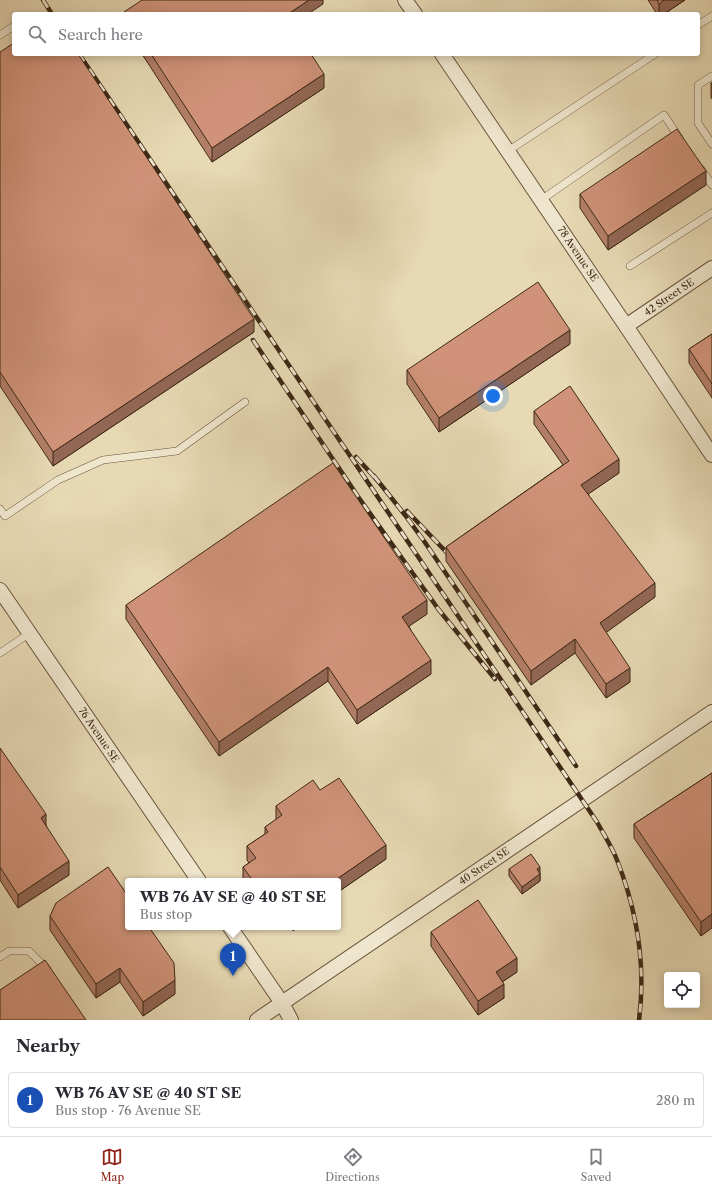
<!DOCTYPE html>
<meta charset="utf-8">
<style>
:root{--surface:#fff;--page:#f7f7f7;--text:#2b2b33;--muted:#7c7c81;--line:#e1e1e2;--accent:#8f2418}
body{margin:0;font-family:"Libre Caslon Text",serif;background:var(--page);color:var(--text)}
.controls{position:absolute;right:12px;bottom:12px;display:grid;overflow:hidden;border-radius:4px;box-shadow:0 2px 10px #0003}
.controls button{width:36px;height:36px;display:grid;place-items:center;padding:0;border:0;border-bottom:1px solid var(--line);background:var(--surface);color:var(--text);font:20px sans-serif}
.you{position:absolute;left:493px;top:396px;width:14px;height:14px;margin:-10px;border:3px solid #fff;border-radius:50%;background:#1a73e8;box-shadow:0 0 0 6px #1a73e833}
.badge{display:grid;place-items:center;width:26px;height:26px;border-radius:50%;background:var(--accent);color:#fff;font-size:13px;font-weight:700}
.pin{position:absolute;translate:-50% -33px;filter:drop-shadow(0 1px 2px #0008)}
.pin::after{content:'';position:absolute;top:21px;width:14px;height:12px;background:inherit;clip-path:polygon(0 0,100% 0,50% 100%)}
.popup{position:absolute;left:125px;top:878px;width:216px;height:52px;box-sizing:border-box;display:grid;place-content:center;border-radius:4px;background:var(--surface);filter:drop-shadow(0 1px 3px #0005);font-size:13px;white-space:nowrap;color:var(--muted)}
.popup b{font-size:15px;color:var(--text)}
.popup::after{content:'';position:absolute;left:50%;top:100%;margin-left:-8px;border:8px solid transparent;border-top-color:var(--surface)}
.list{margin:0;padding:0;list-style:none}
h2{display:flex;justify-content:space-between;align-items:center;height:52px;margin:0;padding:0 16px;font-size:17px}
h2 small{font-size:13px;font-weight:400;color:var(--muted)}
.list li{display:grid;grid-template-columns:26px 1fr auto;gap:12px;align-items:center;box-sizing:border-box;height:56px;margin:0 8px 8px;padding:0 8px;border:1px solid var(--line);border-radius:4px}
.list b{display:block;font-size:15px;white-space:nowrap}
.list p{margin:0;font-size:13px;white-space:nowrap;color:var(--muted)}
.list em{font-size:13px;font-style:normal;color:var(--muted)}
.icon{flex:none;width:22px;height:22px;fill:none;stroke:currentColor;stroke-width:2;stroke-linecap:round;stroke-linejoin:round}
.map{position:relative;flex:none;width:712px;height:1020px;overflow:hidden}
.search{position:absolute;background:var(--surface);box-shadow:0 2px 10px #0003;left:12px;right:12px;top:12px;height:44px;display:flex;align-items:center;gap:10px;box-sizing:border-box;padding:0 14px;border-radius:4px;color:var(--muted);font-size:15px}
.sheet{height:116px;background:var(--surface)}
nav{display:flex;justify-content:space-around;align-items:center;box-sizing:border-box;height:56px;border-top:1px solid var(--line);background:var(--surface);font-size:11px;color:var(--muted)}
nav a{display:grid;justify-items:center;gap:2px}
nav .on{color:var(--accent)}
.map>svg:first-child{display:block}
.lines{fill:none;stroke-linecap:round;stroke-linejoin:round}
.lane-casing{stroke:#68553e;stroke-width:8}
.street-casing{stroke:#68553e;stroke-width:16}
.lane{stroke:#efe6ce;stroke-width:7}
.street{stroke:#efe6ce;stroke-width:14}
.rail-casing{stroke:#3e2916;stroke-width:4.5}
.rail{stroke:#efe6ce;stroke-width:3;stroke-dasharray:9;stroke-linecap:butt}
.wall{fill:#b37e68;stroke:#3e2916}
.shaded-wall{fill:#926755;stroke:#3e2916}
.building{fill:#d09379;stroke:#3e2916}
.labels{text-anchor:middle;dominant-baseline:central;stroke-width:3;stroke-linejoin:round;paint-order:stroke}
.street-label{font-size:10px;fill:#3e2916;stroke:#efe6ce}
</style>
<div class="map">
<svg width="712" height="1020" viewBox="0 0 712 1020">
<rect width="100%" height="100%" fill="#e7d9b4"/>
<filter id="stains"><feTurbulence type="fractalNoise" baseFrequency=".005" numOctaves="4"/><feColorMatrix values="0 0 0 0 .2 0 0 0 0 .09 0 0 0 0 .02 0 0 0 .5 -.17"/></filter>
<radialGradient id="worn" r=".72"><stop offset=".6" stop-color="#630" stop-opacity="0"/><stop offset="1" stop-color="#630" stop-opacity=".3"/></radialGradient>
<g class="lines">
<defs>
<g id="lane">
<path d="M 698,25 L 712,16"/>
<path d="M 0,35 L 14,26"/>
<path d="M 712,76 L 698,85 L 698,123 L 712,144"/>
<path d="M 508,151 L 655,54"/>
<path d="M 701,169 L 712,185"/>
<path d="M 541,200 L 664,115 L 680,139"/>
<path d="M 630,266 L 712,213"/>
<path d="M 0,509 L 5,516 L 58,480 L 103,460 L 177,451 L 245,402"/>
<path d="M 0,653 L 30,633"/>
<path d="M 0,957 L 9,951 L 29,951 L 47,969"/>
</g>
<g id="street">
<path d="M 405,0 L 415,14"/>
<path d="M 442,54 L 626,326 L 712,455"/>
<path d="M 626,326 L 712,268"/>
<path d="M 0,590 L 199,881"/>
<path d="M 230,927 L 282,1003 L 291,1020"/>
<path d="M 257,1020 L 712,712"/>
</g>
</defs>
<use href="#lane" class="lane-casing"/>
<use href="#street" class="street-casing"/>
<use href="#lane" class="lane"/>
<use href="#street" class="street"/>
<defs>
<g id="rail">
<path d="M 43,0 L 52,14"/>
<path d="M 79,54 L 597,822 C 604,835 612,847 617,860 C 637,911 646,966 639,1020"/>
<path d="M 253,340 L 359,498 L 439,610 L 495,679"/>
<path d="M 356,457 L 378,481"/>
<path d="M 374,476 L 405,515 L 424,541 L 576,766"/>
<path d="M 407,511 L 451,557"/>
</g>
</defs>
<use href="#rail" class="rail-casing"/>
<use href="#rail" class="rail"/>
</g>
<g class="wall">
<path d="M 648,0 L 685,0 L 664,14 L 657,14 Z"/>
<path d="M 0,52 L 254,332 L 53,466 L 0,386 Z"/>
<path d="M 142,54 L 311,54 L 324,88 L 212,162 Z"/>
<path d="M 712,82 L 712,99 L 711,97 L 711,83 Z"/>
<path d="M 706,185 L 608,250 L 580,208 L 580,194 Z"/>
<path d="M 712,334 L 712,398 L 689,363 L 689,349 Z"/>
<path d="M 570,344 L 439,432 L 407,384 L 407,370 Z"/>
<path d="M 534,411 L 619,473 L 588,494 L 655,597 L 606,632 L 630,682 L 606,698 L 575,653 L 531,685 L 446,561 L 446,547 L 563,465 L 534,424 Z"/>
<path d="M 126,605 L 427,614 L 409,626 L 431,674 L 357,724 L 328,681 L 219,756 L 126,619 Z"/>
<path d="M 0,748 L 46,825 L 69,875 L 18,908 L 0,880 Z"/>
<path d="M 712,773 L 701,936 L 634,838 L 634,824 Z"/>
<path d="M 320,790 L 386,859 L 338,892 L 338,881 L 243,881 L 243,867 L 249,863 L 247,860 L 247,846 L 265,834 L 265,827 L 276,820 L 276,806 Z"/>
<path d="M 509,869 L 540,873 L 540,881 L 522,894 L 509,876 Z"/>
<path d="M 50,916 L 175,994 L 143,1016 L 120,982 L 96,998 L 50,930 Z"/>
<path d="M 431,932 L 517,972 L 502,982 L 504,998 L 478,1015 L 431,946 Z"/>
</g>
<g class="shaded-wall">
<path d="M 309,0 L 323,0 L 323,4 L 308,14 L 288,14 Z"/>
<path d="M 664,0 L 685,0 L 664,14 L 659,14 L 659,4 Z"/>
<path d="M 324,74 L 324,88 L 212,162 L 212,148 Z"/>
<path d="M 706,171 L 706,185 L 608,250 L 608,236 Z"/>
<path d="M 254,319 L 254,332 L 53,466 L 53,452 Z"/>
<path d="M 570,330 L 570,344 L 439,432 L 439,418 Z"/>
<path d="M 619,459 L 619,473 L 581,499 L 581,485 Z"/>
<path d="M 655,583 L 655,597 L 600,637 L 600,623 Z"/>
<path d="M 427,600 L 427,614 L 402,631 L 402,617 Z"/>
<path d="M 575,639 L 575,653 L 531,685 L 531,671 Z"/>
<path d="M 431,660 L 431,674 L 357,724 L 357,710 Z"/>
<path d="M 328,667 L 328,681 L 219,756 L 219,742 Z"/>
<path d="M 630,668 L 630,682 L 606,698 L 606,684 Z"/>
<path d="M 46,814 L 46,828 L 41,818 Z"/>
<path d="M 386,845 L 386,859 L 338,892 L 338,881 L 334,881 Z"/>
<path d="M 69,861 L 69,875 L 18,908 L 18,895 Z"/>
<path d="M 540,867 L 540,874 L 537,869 Z"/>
<path d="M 540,874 L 540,881 L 522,894 L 522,887 Z"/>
<path d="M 712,914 L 712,928 L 701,936 L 701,922 Z"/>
<path d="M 293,927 L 298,927 L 293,931 Z"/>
<path d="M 517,958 L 517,972 L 496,986 L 496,972 Z"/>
<path d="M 120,968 L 120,982 L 96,998 L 96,984 Z"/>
<path d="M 175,980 L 175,994 L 143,1016 L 143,1002 Z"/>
<path d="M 504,984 L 504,998 L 478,1015 L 478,1001 Z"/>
</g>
<g class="building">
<path d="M 142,0 L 309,0 L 288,14 L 125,14 L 124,12 Z"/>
<path d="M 657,0 L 664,0 L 659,4 Z"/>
<path d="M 14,43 L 14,54 L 78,54 L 254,319 L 53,452 L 0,372 L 0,52 Z"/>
<path d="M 151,54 L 311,54 L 324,74 L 212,148 Z"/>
<path d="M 677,129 L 706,171 L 608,236 L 580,194 Z"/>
<path d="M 538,282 L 570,330 L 439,418 L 407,370 Z"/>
<path d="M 712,334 L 712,384 L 689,349 Z"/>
<path d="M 570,386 L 619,459 L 581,485 L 655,583 L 600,623 L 630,668 L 606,684 L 575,639 L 531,671 L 446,547 L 569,461 L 534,411 Z"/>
<path d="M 333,463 L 427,600 L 402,617 L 431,660 L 357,710 L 328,667 L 219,742 L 126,605 Z"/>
<path d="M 0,748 L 46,814 L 41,818 L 69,861 L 18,895 L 0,867 Z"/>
<path d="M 712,773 L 712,914 L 701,922 L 634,824 Z"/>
<path d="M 339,778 L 386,845 L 334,881 L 253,881 L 243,867 L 256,858 L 247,846 L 268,832 L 265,827 L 282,815 L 276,806 L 313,780 L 320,790 Z"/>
<path d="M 531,854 L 540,867 L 537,869 L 540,874 L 522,887 L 509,869 Z"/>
<path d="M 108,867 L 128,896 L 128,927 L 149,927 L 174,963 L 175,980 L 143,1002 L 120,968 L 96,984 L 50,916 L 56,903 Z"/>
<path d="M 478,900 L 517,958 L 496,972 L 504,984 L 478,1001 L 431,932 Z"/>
<path d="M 45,960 L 86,1020 L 0,1020 L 0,990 Z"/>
</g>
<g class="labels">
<g class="street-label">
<text transform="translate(578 254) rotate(56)">78 Avenue SE</text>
<text transform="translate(669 297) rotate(-34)">42 Street SE</text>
<text transform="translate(99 735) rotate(56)">76 Avenue SE</text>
<text transform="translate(484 866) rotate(-34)">40 Street SE</text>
</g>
</g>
<rect width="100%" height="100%" filter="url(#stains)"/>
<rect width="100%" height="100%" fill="url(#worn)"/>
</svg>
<div class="controls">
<button><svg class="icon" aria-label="locate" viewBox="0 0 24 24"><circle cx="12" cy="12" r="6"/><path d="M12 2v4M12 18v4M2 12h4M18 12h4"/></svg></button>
</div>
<div class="you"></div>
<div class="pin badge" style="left:233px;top:976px;background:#1a4fb4">1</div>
<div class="popup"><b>WB 76 AV SE @ 40 ST SE</b>Bus stop</div>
<div class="search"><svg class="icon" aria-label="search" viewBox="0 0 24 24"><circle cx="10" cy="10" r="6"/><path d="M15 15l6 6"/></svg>Search here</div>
</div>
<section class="sheet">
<h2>Nearby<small></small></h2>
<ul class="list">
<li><span class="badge" style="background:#1a4fb4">1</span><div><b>WB 76 AV SE @ 40 ST SE</b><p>Bus stop · 76 Avenue SE</p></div><em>280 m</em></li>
</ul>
</section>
<nav>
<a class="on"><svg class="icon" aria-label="map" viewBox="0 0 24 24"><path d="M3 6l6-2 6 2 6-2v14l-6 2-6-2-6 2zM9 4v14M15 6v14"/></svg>Map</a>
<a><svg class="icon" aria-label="directions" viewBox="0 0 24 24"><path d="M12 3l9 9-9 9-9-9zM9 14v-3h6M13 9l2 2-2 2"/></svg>Directions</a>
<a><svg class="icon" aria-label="saved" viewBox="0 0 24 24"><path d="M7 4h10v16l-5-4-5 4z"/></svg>Saved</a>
</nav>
